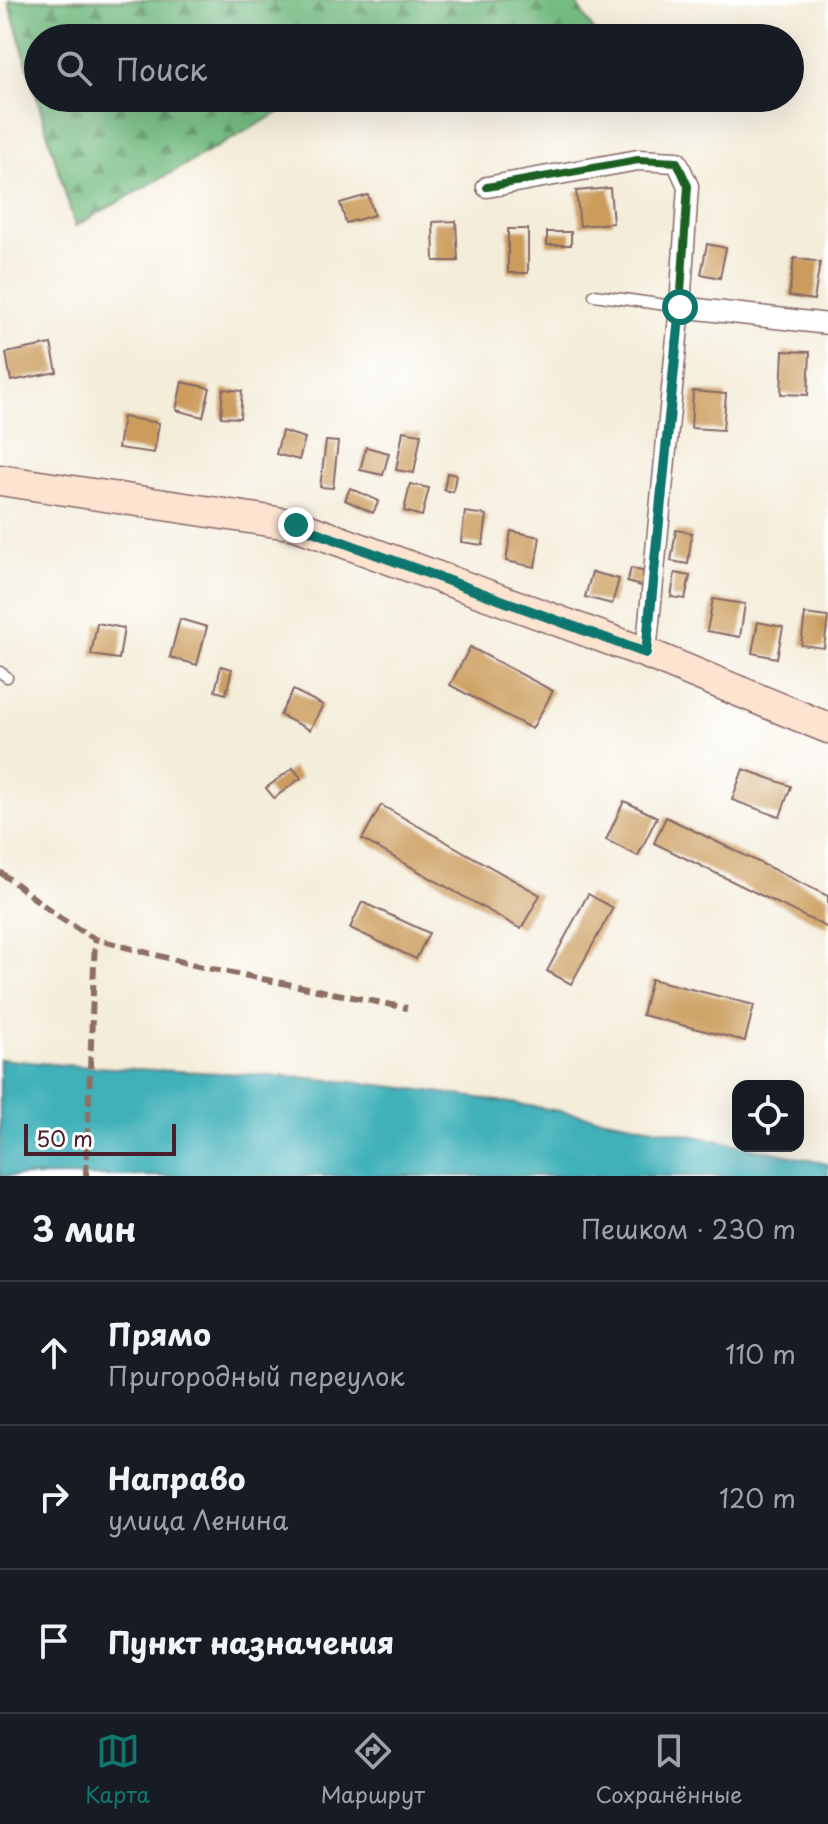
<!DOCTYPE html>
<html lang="ru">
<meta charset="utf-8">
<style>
:root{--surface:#171b24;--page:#242831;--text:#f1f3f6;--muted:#9ea1a6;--line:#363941;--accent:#0f766e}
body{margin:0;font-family:"Playpen Sans",sans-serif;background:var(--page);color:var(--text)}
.controls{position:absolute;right:24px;bottom:24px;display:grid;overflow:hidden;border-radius:16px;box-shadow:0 8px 32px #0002}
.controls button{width:72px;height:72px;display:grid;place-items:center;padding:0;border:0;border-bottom:2px solid var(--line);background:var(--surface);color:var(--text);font:40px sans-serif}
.scale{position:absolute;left:24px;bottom:20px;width:152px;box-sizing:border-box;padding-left:8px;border:4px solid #4a1f2b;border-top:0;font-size:22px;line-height:28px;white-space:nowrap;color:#4a1f2b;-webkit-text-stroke:6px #fff;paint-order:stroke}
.stop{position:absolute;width:24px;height:24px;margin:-18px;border:6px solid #0f766e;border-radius:50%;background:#fff}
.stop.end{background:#0f766e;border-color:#fff;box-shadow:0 2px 8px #0008}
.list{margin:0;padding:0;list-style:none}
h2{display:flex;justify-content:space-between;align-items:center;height:104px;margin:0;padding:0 32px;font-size:34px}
h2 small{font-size:26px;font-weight:400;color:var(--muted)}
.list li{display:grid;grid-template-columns:52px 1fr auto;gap:24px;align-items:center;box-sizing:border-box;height:144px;padding:0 32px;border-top:2px solid var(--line)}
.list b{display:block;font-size:30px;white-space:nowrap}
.list p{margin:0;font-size:26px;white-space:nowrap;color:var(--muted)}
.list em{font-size:26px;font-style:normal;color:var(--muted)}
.icon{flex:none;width:44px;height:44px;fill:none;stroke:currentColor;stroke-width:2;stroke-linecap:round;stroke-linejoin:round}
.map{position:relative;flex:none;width:828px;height:1176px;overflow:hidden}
.search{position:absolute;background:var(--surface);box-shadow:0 8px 32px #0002;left:24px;right:24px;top:24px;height:88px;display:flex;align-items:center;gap:20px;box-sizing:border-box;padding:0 28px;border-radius:44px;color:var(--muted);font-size:30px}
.sheet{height:536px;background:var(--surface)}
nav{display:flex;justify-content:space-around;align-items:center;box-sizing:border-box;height:112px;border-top:2px solid var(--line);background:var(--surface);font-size:22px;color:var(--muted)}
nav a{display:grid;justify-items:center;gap:4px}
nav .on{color:var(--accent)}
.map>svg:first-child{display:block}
.forest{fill:url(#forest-firs);stroke:#606e57;stroke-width:2}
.water{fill:#41b1b9;stroke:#466872;stroke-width:2}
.building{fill:#cb9c5c}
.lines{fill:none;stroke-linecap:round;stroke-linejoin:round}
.lane-casing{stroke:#866768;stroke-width:13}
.street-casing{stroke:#866768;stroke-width:23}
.secondary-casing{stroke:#866768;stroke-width:33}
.lane{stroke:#fff;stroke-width:10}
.street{stroke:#fff;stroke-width:20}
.secondary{stroke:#fde4d1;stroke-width:30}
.quiet{stroke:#8d6e63;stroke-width:6;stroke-dasharray:12 6;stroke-linecap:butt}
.cycleway-casing{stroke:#fff;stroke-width:13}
.cycleway{stroke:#1b5e20;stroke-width:8}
.route{stroke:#0f766e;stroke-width:10}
</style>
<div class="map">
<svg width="828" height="1176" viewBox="0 0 828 1176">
<defs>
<pattern id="forest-firs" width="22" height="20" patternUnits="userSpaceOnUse" patternTransform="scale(2)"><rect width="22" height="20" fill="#76bd83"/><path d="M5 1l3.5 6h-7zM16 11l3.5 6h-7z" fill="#63996b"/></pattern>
</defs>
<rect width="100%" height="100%" fill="#fff"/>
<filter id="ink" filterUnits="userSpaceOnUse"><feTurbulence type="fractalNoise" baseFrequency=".0125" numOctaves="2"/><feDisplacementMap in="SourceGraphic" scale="16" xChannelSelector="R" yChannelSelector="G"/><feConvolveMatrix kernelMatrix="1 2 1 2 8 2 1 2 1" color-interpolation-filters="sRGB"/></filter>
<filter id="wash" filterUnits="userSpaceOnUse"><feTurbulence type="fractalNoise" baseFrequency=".006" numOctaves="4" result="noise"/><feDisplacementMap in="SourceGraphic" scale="32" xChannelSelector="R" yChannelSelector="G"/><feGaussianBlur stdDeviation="1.8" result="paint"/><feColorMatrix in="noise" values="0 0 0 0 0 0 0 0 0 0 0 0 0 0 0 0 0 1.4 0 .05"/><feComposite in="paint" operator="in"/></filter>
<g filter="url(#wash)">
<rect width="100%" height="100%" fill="#f4edda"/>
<path class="forest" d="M 8,0 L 574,0 L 598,38 L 38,38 L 38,98 L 305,98 L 75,226 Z"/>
<path class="water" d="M 0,1059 C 103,1071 206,1070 309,1078 C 484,1093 658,1127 828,1164 L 828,1176 L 0,1176 Z"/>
<g id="blocks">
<g class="building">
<path d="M 610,188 L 613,223 L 580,226 L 576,191 Z"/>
<path d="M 368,195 L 374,215 L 346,223 L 340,203 Z"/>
<path d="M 456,221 L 458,261 L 434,261 L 433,222 Z"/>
<rect x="508" y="229" width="20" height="44"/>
<rect x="547" y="232" width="24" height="13"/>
<path d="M 707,244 L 726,248 L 720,278 L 701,274 Z"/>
<path d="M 794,258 L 820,262 L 814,300 L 789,296 Z"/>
<path d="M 51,344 L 57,372 L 11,381 L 6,353 Z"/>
<path d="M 783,351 L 810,352 L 808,395 L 781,394 Z"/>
<path d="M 182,382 L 210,388 L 203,417 L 176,410 Z"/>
<path d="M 223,389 L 242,391 L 240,418 L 221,417 Z"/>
<path d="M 693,391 L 726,394 L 723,430 L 691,428 Z"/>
<path d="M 123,417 L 159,423 L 154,453 L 118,448 Z"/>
<path d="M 282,431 L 305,438 L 299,460 L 276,454 Z"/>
<path d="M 403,431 L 421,434 L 414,473 L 396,470 Z"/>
<path d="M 326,441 L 338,442 L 333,488 L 320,487 Z"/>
<path d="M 366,447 L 389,453 L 383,475 L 360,470 Z"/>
<path d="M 447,473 L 456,475 L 453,492 L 444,490 Z"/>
<path d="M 410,484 L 429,488 L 422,516 L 404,511 Z"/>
<path d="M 350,488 L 379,501 L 373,513 L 345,500 Z"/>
<path d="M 465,512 L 487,515 L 483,545 L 461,542 Z"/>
<path d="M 676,530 L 692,533 L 688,564 L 671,561 Z"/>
<path d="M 511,531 L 540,537 L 535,567 L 506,561 Z"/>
<path d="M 631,568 L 652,574 L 648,588 L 627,582 Z"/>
<path d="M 592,572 L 619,579 L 612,604 L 585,597 Z"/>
<path d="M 675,573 L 690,576 L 685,599 L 671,597 Z"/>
<path d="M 713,599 L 745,604 L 740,637 L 707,631 Z"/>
<path d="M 805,614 L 828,617 L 824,648 L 801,645 Z"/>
<path d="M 180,619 L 207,627 L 197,665 L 170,657 Z"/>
<path d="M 758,622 L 783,627 L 777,658 L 752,653 Z"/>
<path d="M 97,623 L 124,628 L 119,659 L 91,655 Z"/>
<path d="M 470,647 L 553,691 L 532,729 L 450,685 Z"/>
<path d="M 221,666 L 232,669 L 226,694 L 215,691 Z"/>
<path d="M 293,690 L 323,705 L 310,730 L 280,715 Z"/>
<path d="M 293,768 L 301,778 L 274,798 L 266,788 Z"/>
<path d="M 743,769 L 791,786 L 780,817 L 732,800 Z"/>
<path d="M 624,801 L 657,817 L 638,856 L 606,840 Z"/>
<path d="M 381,805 L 540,895 L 521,929 L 362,839 Z"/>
<path d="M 666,817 L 828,896 L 828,928 L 654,843 Z"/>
<path d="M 588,894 L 613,908 L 571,984 L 547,971 Z"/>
<path d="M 362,902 L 429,933 L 416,959 L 350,928 Z"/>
<path d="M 651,979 L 754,1005 L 745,1041 L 642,1015 Z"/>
</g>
</g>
</g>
<g filter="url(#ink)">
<use href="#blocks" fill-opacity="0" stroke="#866768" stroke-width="2"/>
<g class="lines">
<defs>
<g id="lane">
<path d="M 594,295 L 680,307"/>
<path d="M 0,672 L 7,677"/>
</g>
<g id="street">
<path d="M 487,187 L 638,160 L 677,162 L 688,186 L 680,307 L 646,653"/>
<path d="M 680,307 L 828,324"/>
</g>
<path id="secondary" d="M 0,480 L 296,525 L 646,653 L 828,728"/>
</defs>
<use href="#lane" class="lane-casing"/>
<use href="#street" class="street-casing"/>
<use href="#secondary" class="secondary-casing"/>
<use href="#lane" class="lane"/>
<use href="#street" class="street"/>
<use href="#secondary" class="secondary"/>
<g class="quiet">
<path d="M 0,872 L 60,918 L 95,939 L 198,966 L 407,1008"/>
<path d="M 86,1176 L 95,939"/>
</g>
<defs>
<path id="cycleway" d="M 487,187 L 638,160 L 677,162 L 688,186 L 680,307 L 646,653"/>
</defs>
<use href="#cycleway" class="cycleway-casing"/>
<use href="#cycleway" class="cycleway"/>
</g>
</g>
<g class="lines" filter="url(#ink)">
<path class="route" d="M 296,525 L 646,653 L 680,307"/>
</g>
</svg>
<div class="controls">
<button><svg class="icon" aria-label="locate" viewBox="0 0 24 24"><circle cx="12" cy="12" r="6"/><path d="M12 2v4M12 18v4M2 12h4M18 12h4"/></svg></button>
</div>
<div class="scale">50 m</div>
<div class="stop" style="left:680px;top:307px"></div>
<div class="stop end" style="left:296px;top:525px"></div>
<div class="search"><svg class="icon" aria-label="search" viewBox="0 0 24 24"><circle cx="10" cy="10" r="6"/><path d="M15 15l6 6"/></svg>Поиск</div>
</div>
<section class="sheet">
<h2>3 мин<small>Пешком · 230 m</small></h2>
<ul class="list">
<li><svg class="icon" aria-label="ahead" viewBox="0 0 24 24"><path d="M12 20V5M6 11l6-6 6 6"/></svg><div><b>Прямо</b><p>Пригородный переулок</p></div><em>110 m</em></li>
<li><svg class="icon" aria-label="right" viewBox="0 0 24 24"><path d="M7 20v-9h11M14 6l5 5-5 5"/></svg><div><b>Направо</b><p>улица Ленина</p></div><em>120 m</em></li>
<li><svg class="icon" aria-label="arrive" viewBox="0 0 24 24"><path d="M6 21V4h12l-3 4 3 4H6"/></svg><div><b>Пункт назначения</b></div></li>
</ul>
</section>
<nav>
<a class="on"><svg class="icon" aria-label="map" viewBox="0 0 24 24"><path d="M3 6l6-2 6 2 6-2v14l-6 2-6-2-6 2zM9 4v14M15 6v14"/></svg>Карта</a>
<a><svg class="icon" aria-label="directions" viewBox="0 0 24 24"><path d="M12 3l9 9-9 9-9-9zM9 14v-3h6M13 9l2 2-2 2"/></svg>Маршрут</a>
<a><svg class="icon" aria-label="saved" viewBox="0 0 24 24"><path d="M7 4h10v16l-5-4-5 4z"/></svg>Сохранённые</a>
</nav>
